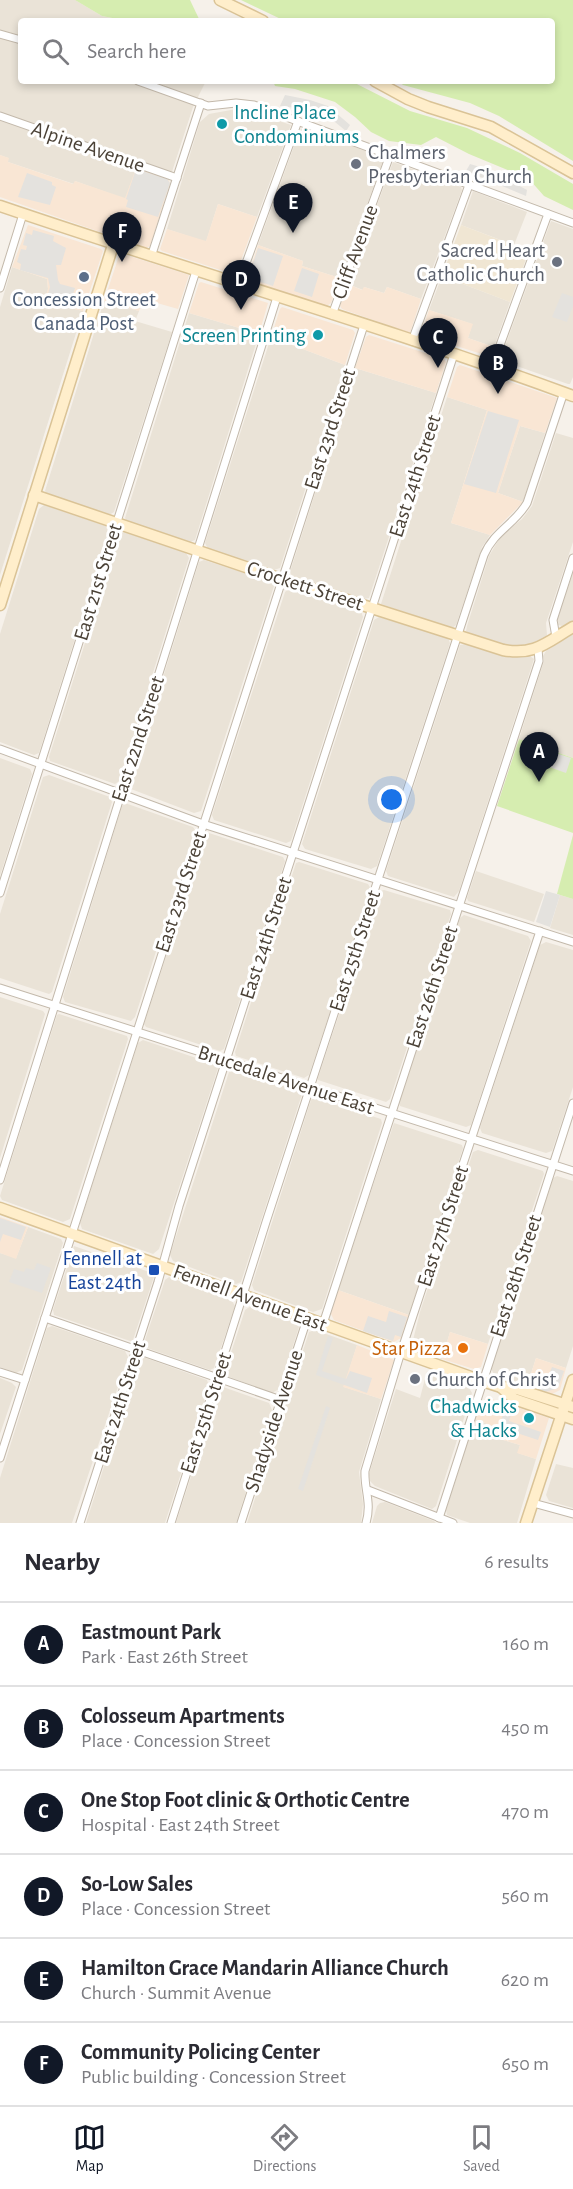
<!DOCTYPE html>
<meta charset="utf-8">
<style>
:root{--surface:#fff;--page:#f7f7f7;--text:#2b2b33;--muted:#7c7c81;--line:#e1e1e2;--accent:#111827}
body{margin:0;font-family:"Alegreya Sans",sans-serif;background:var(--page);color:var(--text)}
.you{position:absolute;left:392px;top:800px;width:21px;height:21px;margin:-15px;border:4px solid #fff;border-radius:50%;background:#1a73e8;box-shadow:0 0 0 9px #1a73e833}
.badge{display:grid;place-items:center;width:39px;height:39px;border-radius:50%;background:var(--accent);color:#fff;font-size:20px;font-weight:700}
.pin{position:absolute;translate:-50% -50px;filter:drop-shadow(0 2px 3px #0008)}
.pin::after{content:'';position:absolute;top:32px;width:21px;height:18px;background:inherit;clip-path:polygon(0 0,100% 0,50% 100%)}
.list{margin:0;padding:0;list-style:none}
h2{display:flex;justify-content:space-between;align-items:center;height:78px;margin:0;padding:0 24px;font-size:26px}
h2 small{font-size:20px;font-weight:400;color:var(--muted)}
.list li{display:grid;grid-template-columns:39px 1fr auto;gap:18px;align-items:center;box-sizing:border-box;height:84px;padding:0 24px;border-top:2px solid var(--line)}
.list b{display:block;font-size:22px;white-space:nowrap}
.list p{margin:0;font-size:20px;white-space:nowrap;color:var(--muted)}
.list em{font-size:20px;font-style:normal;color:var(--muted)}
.icon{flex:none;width:33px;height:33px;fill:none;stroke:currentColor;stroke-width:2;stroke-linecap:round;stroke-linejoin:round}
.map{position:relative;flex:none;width:573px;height:1523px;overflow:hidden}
.search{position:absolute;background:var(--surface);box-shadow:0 3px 9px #0003;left:18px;right:18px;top:18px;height:66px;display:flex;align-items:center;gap:15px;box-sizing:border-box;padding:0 21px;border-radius:6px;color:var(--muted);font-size:22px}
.sheet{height:582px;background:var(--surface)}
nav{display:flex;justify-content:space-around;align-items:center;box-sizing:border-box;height:84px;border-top:2px solid var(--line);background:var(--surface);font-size:16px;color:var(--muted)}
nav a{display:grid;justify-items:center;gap:3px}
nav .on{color:var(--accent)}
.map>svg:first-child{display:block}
.residential{fill:#eae3d7}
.commercial{fill:#f9e6d4}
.education{fill:#f0e6d3}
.green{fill:#d6edb0}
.parking{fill:#e4e2de}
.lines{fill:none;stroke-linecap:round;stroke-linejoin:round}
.street-casing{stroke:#c3b9ab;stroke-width:9}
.secondary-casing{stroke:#dac396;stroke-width:13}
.street{stroke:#fff;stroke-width:7}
.secondary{stroke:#ffeecb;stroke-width:10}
.culture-dot{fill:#0f9aa8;stroke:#fff;stroke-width:2}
.worship-dot{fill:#6b7280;stroke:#fff;stroke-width:2}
.service-dot{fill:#5c6f8a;stroke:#fff;stroke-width:2}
.transit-dot{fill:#1a4fb4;stroke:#fff;stroke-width:2}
.food-dot{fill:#e8710a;stroke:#fff;stroke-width:2}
.labels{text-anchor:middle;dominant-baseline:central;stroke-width:6;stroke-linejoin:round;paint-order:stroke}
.culture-label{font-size:21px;fill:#0d838f;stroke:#fff;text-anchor:end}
.street-label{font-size:21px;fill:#4b4237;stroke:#fff}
.worship-label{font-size:21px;fill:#5b616d;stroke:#fff;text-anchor:start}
.service-label{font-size:21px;fill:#4e5e75;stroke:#fff}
.transit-label{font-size:21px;fill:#164399;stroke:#fff;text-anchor:end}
.food-label{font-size:21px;fill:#c56008;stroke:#fff;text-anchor:end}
</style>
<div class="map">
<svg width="573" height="1523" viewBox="0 0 573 1523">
<rect width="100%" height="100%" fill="#f6f1ea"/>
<g class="residential">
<path d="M 0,0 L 75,0 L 102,16 L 128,21 L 21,21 L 21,81 L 206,81 L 193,107 L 169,181 L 166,178 L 125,199 L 75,181 L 74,184 L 8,162 L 8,158 L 0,155 Z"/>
<path d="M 242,108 L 291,125 L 257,217 L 218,204 L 206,242 L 167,229 L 200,122 L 209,114 Z"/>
<path d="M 303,128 L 382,157 L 383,161 L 340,278 L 302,266 L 303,261 L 258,245 L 300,130 Z"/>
<path d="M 393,162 L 461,187 L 462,190 L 421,299 L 387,287 L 384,293 L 364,287 L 363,290 L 348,284 Z"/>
<path d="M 473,191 L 527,212 L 514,245 L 461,225 Z"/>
<path d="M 551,221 L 573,229 L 573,377 L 570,384 L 568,384 L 502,361 L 501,357 Z"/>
<path d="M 12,267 L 47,279 L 48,289 L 45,302 L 83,311 L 0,575 L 0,307 Z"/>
<path d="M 442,276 L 510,302 L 494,347 L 468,338 L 472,324 L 429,310 Z"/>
<path d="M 104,301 L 139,311 L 135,321 L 172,332 L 114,512 L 109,515 L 46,493 L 45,491 Z"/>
<path d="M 189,313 L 259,334 L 195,540 L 190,542 L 127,521 L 125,518 Z"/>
<path d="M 271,337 L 345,365 L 280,568 L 274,570 L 208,549 L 205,543 Z"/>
<path d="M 355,368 L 436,393 L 369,598 L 364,599 L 292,576 L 290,572 Z"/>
<path d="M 447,397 L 487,410 L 451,523 L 490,535 L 482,547 L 456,625 L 452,628 L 381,604 Z"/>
<path d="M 520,426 L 545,433 L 523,502 L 498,493 Z"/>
<path d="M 556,433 L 573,438 L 573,542 L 546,623 L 547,635 L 545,639 L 531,645 L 520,646 L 509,646 L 470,634 L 466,631 L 467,626 L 489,556 L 501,536 L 522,519 L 532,506 Z"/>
<path d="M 44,505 L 106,526 L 108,533 L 39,753 L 34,755 L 0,742 L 0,634 L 39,509 Z"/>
<path d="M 124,532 L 186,553 L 189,558 L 119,781 L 115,784 L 50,761 L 49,757 L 119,535 Z"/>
<path d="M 204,560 L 272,582 L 274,586 L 201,811 L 194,813 L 131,789 L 129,787 L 199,562 Z"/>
<path d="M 573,572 L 573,621 L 562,626 L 558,625 L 557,620 Z"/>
<path d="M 290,588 L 361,611 L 363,617 L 291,841 L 286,843 L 214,820 L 212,815 L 285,592 Z"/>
<path d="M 379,617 L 448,638 L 450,643 L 377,866 L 371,869 L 305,849 L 302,844 L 374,620 Z"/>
<path d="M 573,634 L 573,758 L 519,739 L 544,661 L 543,656 L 546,651 Z"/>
<path d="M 466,644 L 506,656 L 530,656 L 534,659 L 459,891 L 454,897 L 388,876 L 386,871 L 460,645 Z"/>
<path d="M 0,758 L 30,769 L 32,774 L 0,876 Z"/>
<path d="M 49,775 L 110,797 L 112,802 L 52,992 L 49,994 L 0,978 L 0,914 L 43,777 Z"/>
<path d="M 125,803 L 193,827 L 195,830 L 135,1017 L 131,1021 L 65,1002 L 63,997 L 122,806 Z"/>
<path d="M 209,833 L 283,857 L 285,861 L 224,1049 L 220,1051 L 146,1027 L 144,1024 L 206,834 Z"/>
<path d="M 299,862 L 368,884 L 371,889 L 309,1075 L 304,1078 L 236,1056 L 235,1052 L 296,863 Z"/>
<path d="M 476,871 L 544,894 L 534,922 L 468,901 L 467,898 Z"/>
<path d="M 384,890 L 450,910 L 451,914 L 390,1099 L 386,1102 L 318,1080 L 318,1078 L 380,891 Z"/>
<path d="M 560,895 L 573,899 L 573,935 L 550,928 Z"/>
<path d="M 464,915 L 528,936 L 531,941 L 471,1125 L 466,1127 L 400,1106 L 399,1103 L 460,918 Z"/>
<path d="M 546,942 L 573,950 L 573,1087 L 552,1151 L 546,1153 L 482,1133 L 480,1128 L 540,945 Z"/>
<path d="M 0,997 L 43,1011 L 45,1014 L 0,1158 Z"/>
<path d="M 59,1014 L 127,1036 L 128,1039 L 70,1219 L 63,1222 L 2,1200 L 0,1196 L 57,1015 Z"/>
<path d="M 143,1040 L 217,1065 L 218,1068 L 159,1249 L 153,1254 L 82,1229 L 80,1223 L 138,1043 Z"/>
<path d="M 233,1070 L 299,1091 L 302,1094 L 241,1282 L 236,1284 L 173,1261 L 170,1255 L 229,1072 Z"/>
<path d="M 314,1098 L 381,1119 L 382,1123 L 322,1309 L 313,1312 L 254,1290 L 252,1285 L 311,1100 Z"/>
<path d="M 394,1123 L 462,1145 L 463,1148 L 409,1315 L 338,1290 Z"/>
<path d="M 478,1150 L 543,1171 L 544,1174 L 488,1344 L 450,1332 L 442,1359 L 411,1348 L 420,1312 L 473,1152 Z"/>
<path d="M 557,1176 L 573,1181 L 573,1346 L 566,1368 L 536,1358 L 527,1386 L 494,1374 L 491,1369 L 553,1178 Z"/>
<path d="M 28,1227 L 61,1239 L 63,1243 L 22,1370 L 16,1373 L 0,1367 L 0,1253 L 16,1258 Z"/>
<path d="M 74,1246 L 152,1273 L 154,1277 L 133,1340 L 130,1341 L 54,1315 L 53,1310 Z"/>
<path d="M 169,1277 L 232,1301 L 235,1306 L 214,1368 L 210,1370 L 147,1348 L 144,1343 L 165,1280 Z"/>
<path d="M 251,1306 L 295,1323 L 299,1327 L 279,1389 L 272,1393 L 227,1376 L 225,1371 L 245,1310 Z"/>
<path d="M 52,1326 L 125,1351 L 128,1357 L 72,1523 L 0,1523 L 0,1478 L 47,1328 Z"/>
<path d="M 315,1330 L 357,1345 L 344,1387 L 381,1399 L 359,1472 L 363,1504 L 361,1523 L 247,1523 L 309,1332 Z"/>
<path d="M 143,1357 L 207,1380 L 209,1386 L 165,1523 L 86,1523 L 138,1360 Z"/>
<path d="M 427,1371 L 469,1388 L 472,1393 L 436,1506 L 432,1509 L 375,1486 L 370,1481 L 369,1474 L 396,1389 L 420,1398 Z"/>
<path d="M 0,1378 L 12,1383 L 16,1387 L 0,1434 Z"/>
<path d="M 223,1387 L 269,1403 L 272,1410 L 236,1523 L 176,1523 L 219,1390 Z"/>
<path d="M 475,1419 L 498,1428 L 496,1438 L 520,1445 L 518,1453 L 536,1459 L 517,1523 L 470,1523 L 447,1515 L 446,1510 Z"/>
<path d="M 556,1464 L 573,1468 L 573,1508 L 549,1501 L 546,1495 Z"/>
<path d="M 385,1502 L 434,1521 L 436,1523 L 372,1523 L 377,1506 L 380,1503 Z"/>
</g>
<g class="commercial">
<path d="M 0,155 L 9,158 L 8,162 L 73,184 L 75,181 L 125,198 L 136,168 L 168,179 L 170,183 L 150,246 L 146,248 L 0,197 Z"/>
<path d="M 218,204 L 257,217 L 237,271 L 233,274 L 162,251 L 160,249 L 167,229 L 206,241 Z"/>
<path d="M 28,225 L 101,249 L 103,251 L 83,311 L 44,302 L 48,289 L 47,279 L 12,267 Z"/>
<path d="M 258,245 L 303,261 L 302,266 L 340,278 L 331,303 L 327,306 L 247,280 Z"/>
<path d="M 120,253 L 189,275 L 178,309 L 143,299 L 139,311 L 104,301 Z"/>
<path d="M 201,282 L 268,303 L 259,334 L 189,313 L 199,283 Z"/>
<path d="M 348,284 L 362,290 L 364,287 L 384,293 L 387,287 L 421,299 L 410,333 L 342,309 L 340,306 Z"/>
<path d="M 282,307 L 353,330 L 355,333 L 345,365 L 271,337 L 280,309 Z"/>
<path d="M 429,310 L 473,324 L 468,338 L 494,347 L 492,354 L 488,356 L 422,335 L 421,332 Z"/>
<path d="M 369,335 L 444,359 L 446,362 L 436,393 L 355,368 L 366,337 Z"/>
<path d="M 460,365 L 557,398 L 545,433 L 520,426 L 498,493 L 523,502 L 490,535 L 451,523 L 487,410 L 447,397 L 457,367 Z"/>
<path d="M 0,1217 L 28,1227 L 16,1259 L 0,1253 Z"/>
<path d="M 338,1290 L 409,1315 L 401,1338 L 394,1342 L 334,1320 L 330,1312 Z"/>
<path d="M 450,1332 L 488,1344 L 481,1367 L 474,1369 L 442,1359 Z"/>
<path d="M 357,1345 L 394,1360 L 381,1399 L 343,1387 Z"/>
<path d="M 536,1358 L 566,1368 L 560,1390 L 552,1394 L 527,1386 Z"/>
<path d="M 486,1397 L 549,1418 L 536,1459 L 517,1453 L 520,1445 L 496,1438 L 498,1428 L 475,1419 Z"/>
</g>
<path class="education" d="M 461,225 L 529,251 L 510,302 L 442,276 Z"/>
<g class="green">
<path d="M 75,0 L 190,0 L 200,21 L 128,21 L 102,16 Z"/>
<path d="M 241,0 L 573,0 L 573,161 L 499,116 L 470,103 L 403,85 L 398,81 L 552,81 L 552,21 L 285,21 Z"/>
<path d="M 273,81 L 351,81 L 410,111 L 467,128 L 520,153 L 573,184 L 573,210 L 544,196 L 529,179 L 469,154 L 436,137 L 421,145 L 389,141 L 371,132 L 355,117 L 335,102 L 295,89 L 275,86 Z"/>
<path d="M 519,739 L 573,758 L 573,833 L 497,806 Z"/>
<path d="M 573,835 L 573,899 L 557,894 Z"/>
</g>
<g class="parking">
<path d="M 285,95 L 310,100 L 328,106 L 350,125 L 346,131 L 335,122 L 313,110 L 280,106 Z"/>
<path d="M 470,164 L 490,170 L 527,190 L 526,196 L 466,171 Z"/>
<path d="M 136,169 L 167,179 L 170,183 L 158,217 L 126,207 L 128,200 L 126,199 Z"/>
<path d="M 27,173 L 52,182 L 52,185 L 56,187 L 50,205 L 18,197 Z"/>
<path d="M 33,230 L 54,236 L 53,241 L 66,248 L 61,265 L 56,265 L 58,280 L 60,284 L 75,288 L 68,309 L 51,304 L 53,298 L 47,297 L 50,287 L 48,278 L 20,270 L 21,264 L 17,262 L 21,249 L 26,250 L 27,246 L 23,245 L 26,233 L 32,235 Z"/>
<path d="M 258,248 L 283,256 L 273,286 L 248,278 Z"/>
<path d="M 302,268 L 319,274 L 312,297 L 294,291 Z"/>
<path d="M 562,293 L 573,297 L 573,306 L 567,322 L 552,317 Z"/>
<path d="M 488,411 L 519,420 L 496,493 L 464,484 Z"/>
<path d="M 543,749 L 571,758 L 566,773 L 538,763 Z"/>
<path d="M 546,891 L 560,895 L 550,927 L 536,922 Z"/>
<path d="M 0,1218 L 26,1227 L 21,1240 L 3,1234 L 0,1242 Z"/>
<path d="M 37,1263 L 51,1268 L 42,1293 L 9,1282 L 14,1269 L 24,1272 L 26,1268 L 34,1270 Z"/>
<path d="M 389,1311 L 407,1317 L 401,1337 L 395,1335 L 393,1341 L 363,1331 L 368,1316 L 386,1322 Z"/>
<path d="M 328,1336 L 333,1338 L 322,1371 L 346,1379 L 350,1371 L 372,1378 L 367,1393 L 316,1375 Z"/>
<path d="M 552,1367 L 564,1371 L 558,1388 L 545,1392 L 530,1386 L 533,1379 L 545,1384 Z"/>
<path d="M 507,1402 L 514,1405 L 509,1421 L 541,1432 L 538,1440 L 499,1427 Z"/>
<path d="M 326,1406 L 330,1408 L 303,1491 L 298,1489 Z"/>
</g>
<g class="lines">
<defs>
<g id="street">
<path d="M 0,34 L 21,40"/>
<path d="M 138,81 L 208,106 L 236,103 L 254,105 L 573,223"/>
<path d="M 0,116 L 177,178"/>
<path d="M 151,257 L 201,103"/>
<path d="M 238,285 L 298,121"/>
<path d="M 0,288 L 23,214"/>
<path d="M 332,315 L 390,155"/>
<path d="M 412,341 L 469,185"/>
<path d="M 492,367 L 548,214"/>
<path d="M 556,637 L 553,620 L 573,558"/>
<path d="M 0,749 L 203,824 L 573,942"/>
<path d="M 0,893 L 196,271"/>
<path d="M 0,988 L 573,1171"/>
<path d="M 0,1180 L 277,297"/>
<path d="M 45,1318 L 281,1400"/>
<path d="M 323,1324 L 539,661 L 538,649"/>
<path d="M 0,1372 L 25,1380"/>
<path d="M 0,1458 L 364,325"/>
<path d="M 368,1490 L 453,1523"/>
<path d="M 533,1503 L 573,1514"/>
<path d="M 439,1518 L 573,1103"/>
<path d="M 80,1523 L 158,1282 L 179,1206 L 454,354"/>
<path d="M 171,1523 L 266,1222 L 484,555 C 494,531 515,524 527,503 L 564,392"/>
<path d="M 241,1523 L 307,1319"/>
<path d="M 366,1523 C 372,1502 364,1490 365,1471 L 401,1352 L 540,931"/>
</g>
<g id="secondary">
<path d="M 220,0 L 263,21"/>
<path d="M 375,81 L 408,99 L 428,107 L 491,127 L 573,173"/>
<path d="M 0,206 C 190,271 384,326 573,396"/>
<path d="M 34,495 L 281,579 L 503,650 C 535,656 547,642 573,627"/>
<path d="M 0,605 L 113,245"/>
<path d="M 0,1208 L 482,1381 L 501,1387 L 517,1389 L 573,1407"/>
<path d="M 501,1387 L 514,1399 L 573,1419"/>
<path d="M 526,1523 L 573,1380"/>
</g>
</defs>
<use href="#street" class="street-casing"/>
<use href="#secondary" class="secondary-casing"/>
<use href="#street" class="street"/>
<use href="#secondary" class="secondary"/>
</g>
<g class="culture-dot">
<circle cx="222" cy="124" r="6"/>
<circle cx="318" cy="335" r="6"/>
<circle cx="529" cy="1418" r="6"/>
</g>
<g class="worship-dot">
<circle cx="356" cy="164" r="6"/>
<circle cx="557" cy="262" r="6"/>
<circle cx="415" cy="1379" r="6"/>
</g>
<circle class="service-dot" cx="84" cy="277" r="6"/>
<rect class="transit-dot" x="148" y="1264" width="12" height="12" rx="3"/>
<circle class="food-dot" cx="463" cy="1348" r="6"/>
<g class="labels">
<g class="culture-label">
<text x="234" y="112" text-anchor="start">Incline Place<tspan x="234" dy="24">Condominiums</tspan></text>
<text x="306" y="335">Screen Printing</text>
<text x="517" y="1406">Chadwicks<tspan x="517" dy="24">&amp; Hacks</tspan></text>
</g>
<g class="street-label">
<text transform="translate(88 147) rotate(19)">Alpine Avenue</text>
<text transform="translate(355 252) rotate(-70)">Cliff Avenue</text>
<text transform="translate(330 429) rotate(-72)">East 23rd Street</text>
<text transform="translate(415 476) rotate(-72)">East 24th Street</text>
<text transform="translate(98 582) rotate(-73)">East 21st Street</text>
<text transform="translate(305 586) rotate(18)">Crockett Street</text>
<text transform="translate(138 739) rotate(-72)">East 22nd Street</text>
<text transform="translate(181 892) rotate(-72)">East 23rd Street</text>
<text transform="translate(266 938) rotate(-72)">East 24th Street</text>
<text transform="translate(355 951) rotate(-72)">East 25th Street</text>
<text transform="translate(432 987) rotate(-72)">East 26th Street</text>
<text transform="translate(286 1080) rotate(18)">Brucedale Avenue East</text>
<text transform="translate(443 1226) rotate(-72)">East 27th Street</text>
<text transform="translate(516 1276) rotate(-72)">East 28th Street</text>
<text transform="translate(250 1298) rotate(20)">Fennell Avenue East</text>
<text transform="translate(120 1402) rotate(-72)">East 24th Street</text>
<text transform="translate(206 1413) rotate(-72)">East 25th Street</text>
<text transform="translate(274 1421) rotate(-72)">Shadyside Avenue</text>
</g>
<g class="worship-label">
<text x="368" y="152">Chalmers<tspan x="368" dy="24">Presbyterian Church</tspan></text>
<text x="545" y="250" text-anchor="end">Sacred Heart<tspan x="545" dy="24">Catholic Church</tspan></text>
<text x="427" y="1379">Church of Christ</text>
</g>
<g class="service-label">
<text x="84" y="299">Concession Street<tspan x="84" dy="24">Canada Post</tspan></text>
</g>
<g class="transit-label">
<text x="142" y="1258">Fennell at<tspan x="142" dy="24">East 24th</tspan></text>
</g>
<g class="food-label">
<text x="451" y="1348">Star Pizza</text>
</g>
</g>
</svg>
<div class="you"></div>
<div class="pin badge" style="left:539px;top:782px">A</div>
<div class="pin badge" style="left:498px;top:394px">B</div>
<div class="pin badge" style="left:438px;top:368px">C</div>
<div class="pin badge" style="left:241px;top:310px">D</div>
<div class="pin badge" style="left:293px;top:233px">E</div>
<div class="pin badge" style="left:122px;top:262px">F</div>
<div class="search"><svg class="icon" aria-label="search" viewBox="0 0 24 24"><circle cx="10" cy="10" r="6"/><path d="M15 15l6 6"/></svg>Search here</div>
</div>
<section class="sheet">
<h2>Nearby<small>6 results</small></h2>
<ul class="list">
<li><span class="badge">A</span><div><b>Eastmount Park</b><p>Park · East 26th Street</p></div><em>160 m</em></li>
<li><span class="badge">B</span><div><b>Colosseum Apartments</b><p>Place · Concession Street</p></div><em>450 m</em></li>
<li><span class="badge">C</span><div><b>One Stop Foot clinic &amp; Orthotic Centre</b><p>Hospital · East 24th Street</p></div><em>470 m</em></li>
<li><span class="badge">D</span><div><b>So-Low Sales</b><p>Place · Concession Street</p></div><em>560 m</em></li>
<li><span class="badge">E</span><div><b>Hamilton Grace Mandarin Alliance Church</b><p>Church · Summit Avenue</p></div><em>620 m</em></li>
<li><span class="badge">F</span><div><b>Community Policing Center</b><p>Public building · Concession Street</p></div><em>650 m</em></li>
</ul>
</section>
<nav>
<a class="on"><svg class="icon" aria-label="map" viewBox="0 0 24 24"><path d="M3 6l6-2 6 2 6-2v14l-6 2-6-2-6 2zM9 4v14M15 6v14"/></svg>Map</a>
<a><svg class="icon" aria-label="directions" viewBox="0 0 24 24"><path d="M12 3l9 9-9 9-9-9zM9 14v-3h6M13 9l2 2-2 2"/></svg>Directions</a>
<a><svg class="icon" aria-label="saved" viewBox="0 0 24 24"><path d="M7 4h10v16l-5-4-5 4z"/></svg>Saved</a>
</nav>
